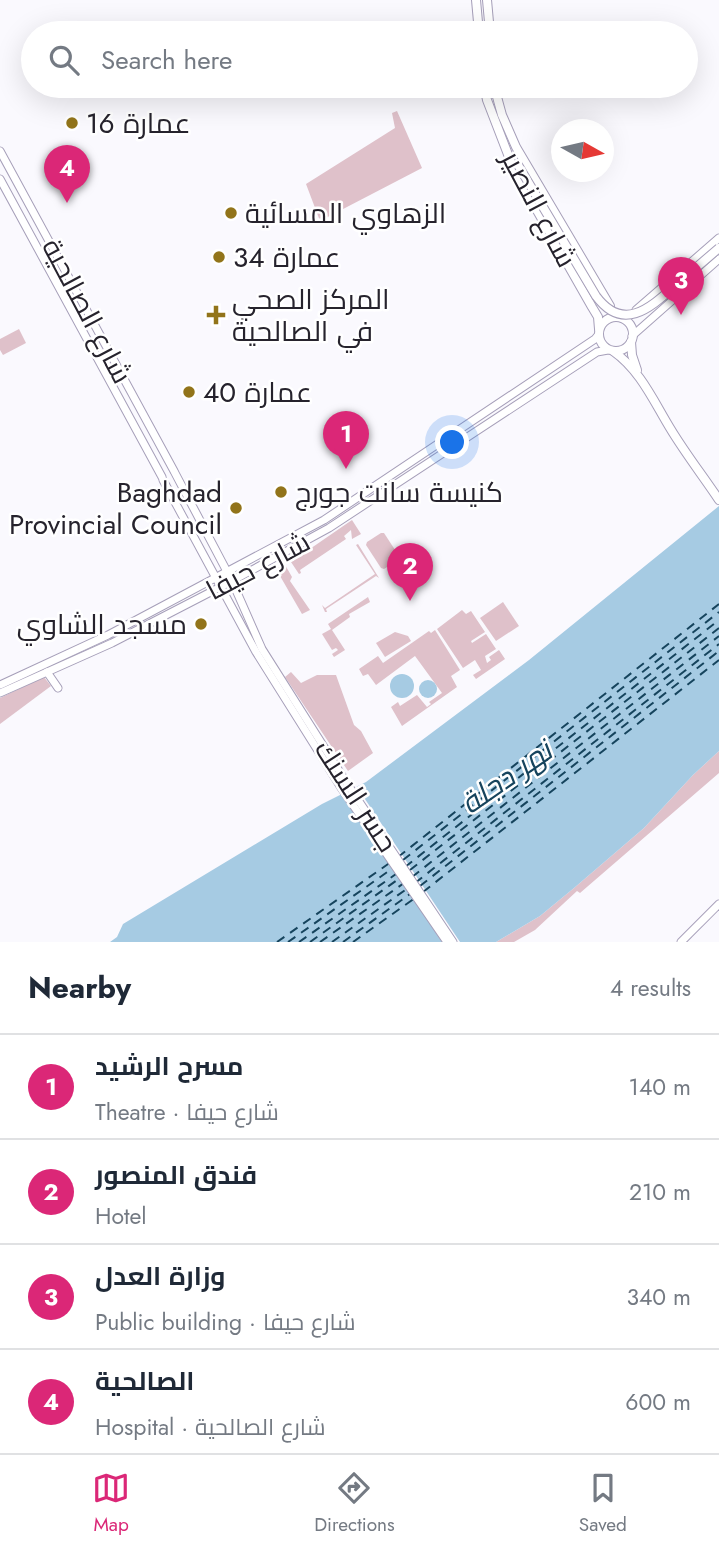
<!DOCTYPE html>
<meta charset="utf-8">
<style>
:root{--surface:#fff;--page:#f2f2f3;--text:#1f2937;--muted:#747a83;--line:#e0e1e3;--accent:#db2777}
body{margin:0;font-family:Jost,Cairo,sans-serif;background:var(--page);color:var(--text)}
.compass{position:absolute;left:551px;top:119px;width:63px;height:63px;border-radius:50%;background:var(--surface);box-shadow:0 7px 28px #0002;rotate:98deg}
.you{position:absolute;left:453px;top:443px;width:24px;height:24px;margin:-18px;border:5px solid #fff;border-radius:50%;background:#1a73e8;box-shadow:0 0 0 10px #1a73e833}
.badge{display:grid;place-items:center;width:46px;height:46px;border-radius:50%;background:var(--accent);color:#fff;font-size:23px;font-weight:700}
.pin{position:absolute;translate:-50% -58px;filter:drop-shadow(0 2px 4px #0008)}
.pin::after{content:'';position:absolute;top:37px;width:24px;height:21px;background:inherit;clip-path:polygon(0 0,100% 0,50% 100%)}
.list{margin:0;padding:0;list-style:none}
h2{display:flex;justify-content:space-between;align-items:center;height:91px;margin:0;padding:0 28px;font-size:30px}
h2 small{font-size:23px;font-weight:400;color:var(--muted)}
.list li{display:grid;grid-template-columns:46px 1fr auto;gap:21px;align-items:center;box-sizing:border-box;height:105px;padding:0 28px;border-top:2px solid var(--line)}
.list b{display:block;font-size:26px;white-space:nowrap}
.list p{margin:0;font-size:23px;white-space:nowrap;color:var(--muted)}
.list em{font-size:23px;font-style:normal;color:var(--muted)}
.icon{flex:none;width:38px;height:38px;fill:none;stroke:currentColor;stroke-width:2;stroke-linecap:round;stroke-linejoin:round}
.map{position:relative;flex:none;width:719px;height:942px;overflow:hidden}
.search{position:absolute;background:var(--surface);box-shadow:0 7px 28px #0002;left:21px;right:21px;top:21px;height:77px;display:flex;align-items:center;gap:18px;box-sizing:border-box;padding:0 24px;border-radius:38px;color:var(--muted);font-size:26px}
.sheet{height:511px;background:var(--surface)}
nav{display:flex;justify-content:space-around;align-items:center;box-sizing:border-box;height:98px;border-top:2px solid var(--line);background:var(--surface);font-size:19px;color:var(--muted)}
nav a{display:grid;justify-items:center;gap:4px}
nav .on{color:var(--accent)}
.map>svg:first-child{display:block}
.green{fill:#dfc1ca}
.water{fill:#a6cbe3}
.pier{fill:#faf9fe}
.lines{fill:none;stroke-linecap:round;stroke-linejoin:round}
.ferry{stroke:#16445d;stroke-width:2;stroke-dasharray:9 7;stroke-linecap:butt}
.secondary-casing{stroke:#a69fb9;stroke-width:9}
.primary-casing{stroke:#a69fb9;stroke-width:10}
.secondary{stroke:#fff;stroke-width:7}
.primary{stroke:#fff;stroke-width:8}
.primary-bridge-casing{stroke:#a69fb9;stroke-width:10;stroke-linecap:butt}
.primary-bridge{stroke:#fff;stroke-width:8}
.poi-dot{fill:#92741a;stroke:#fff;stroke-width:2.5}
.labels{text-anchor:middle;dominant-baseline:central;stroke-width:5;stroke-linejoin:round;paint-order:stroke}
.poi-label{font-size:28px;fill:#26232d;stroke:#fff;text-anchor:start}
.street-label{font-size:28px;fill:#26232d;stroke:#fff}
.water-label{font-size:30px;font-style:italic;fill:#16445d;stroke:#fff}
</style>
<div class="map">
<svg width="719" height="942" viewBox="0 0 719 942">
<rect width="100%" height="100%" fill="#faf9fe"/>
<g class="green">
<path d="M 397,111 L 422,168 L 320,221 L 306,184 L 395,128 L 392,113 Z"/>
<path d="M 19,329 L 26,343 L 3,355 L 0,350 L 0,339 Z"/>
<path d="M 352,520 L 361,534 L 352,539 L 351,530 L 344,536 L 346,539 L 300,570 L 301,573 L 299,574 L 291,562 Z"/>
<path d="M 381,533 L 384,533 L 399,556 L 398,560 L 384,569 L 381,568 L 366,545 L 367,542 Z"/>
<path d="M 358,544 L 379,578 L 376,576 L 326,609 L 327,612 L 325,612 L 322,605 L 325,608 L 375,574 L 356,545 Z"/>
<path d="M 284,563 L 292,577 L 290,581 L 310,610 L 302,614 L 276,569 Z"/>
<path d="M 368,597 L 370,602 L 349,614 L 350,617 L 332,630 L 345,650 L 334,657 L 332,654 L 338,650 L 336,648 L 332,650 L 322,634 L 331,629 L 328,624 Z"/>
<path d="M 503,602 L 519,626 L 496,641 L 480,618 Z"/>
<path d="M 462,610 L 466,614 L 471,611 L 485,632 L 471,641 L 472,643 L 486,634 L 496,649 L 485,656 L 487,663 L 491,660 L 489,657 L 499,650 L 505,659 L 476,679 L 473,675 L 481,670 L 475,660 L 463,668 L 437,629 Z"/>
<path d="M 435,630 L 460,670 L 451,676 L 457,687 L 402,726 L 391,707 L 398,702 L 400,706 L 417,695 L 427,707 L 431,704 L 429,702 L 442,693 L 415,656 L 376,685 L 368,674 L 363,676 L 359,669 L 378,656 L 383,663 L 429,631 L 431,633 Z"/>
<path d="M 395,632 L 408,636 L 411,641 L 385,657 L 376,643 Z"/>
<path d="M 291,672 L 301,683 L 317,675 L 336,675 L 354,725 L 361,731 L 373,753 L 348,771 L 285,677 Z"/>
<path d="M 44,677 L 51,686 L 0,724 L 0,698 Z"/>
<path d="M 719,751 L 719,773 L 580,893 L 577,891 L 535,930 L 514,942 L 496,942 L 540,916 L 574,888 L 644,828 L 693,775 Z"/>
</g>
<g class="water">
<path d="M 719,506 L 719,751 L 693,775 L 644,828 L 574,888 L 540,916 L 496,942 L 110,942 L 117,937 L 123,924 L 322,804 L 366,782 L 529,660 Z"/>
<circle cx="402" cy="686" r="12"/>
<circle cx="428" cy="689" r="9"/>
</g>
<path class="pier" d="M 355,784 L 460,942 L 442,942 L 342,792 Z"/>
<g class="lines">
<g class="ferry">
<path d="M 398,857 L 719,604"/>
<path d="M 403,860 L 719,612"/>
<path d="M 405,867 L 719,620"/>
<path d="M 410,870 L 719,628"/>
<path d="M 412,877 L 719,636"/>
<path d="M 415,883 L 719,644"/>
<path d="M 420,886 L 719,651"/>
<path d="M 423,892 L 719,660"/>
<path d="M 277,942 L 391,862"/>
<path d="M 288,942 L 393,868"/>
<path d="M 299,942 L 396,874"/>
<path d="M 310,942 L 400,878"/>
<path d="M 320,942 L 404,883"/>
<path d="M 332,942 L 408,888"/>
<path d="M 343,942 L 410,894"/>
<path d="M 353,942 L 415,898"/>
</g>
<defs>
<g id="secondary">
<path d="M 0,151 L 174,471"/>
<path d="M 0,179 L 162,477"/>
<path d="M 636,310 L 719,238"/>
<path d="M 632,336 L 719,259"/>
<path d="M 175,473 L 232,581 L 262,649 L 348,785 L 453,942"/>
<path d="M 163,480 L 256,652 L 342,789 L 447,942"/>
<path d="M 47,672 L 58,688"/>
<path d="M 0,685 L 108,635 L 324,520 L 595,339 L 599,334"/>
<path d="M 0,693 L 112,643 L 232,581 L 329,528 L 597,352 L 608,350"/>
<path d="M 681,942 L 719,904"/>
</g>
<g id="primary">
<path d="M 476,0 L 479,33"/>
<path d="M 487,0 L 490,33"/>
<path d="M 484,86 L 487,100 L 514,170 L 592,307 L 598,317 L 599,329"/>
<path d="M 494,86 L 502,115 L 516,147 L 610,306"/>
<circle cx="616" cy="334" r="17"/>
<path d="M 631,342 L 632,355 L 637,370"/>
<path d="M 613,351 C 640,370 653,400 670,428 C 685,453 703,476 719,500"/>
</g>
</defs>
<use href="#secondary" class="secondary-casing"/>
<use href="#primary" class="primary-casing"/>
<use href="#secondary" class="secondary"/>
<use href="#primary" class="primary"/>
<defs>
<path id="primary-bridge" d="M 518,165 L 596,296 C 624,334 652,306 677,284 C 691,272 705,260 719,248"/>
</defs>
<use href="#primary-bridge" class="primary-bridge-casing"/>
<use href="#primary-bridge" class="primary-bridge"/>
</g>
<g class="poi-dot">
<circle cx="72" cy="123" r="7"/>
<circle cx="231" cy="213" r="7"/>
<circle cx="219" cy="257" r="7"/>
<path d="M212.5 304.5h7v7h7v7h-7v7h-7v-7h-7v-7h7z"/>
<circle cx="189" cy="392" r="7"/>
<circle cx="281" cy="492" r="7"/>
<circle cx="236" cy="508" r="7"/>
<circle cx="201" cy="624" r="7"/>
</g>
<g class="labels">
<g class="poi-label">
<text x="86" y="123">عمارة 16</text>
<text x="245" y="213">الزهاوي المسائية</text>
<text x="233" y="257">عمارة 34</text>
<text x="232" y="299">المركز الصحي<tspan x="232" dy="32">في الصالحية</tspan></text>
<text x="203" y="392">عمارة 40</text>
<text x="222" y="492" text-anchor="end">Baghdad<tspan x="222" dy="32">Provincial Council</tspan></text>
<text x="295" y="492">كنيسة سانت جورج</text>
<text x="187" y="624" text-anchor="end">مسجد الشاوي</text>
</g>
<g class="street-label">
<text transform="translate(539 209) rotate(62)">شارع النصیر</text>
<text transform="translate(87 311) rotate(62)">شارع الصالحية</text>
<text transform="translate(258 566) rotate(-28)">شارع حيفا</text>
<text transform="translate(356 796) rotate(57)">جسر السنك</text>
</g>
<g class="water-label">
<text transform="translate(506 777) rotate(-35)">نهر دجلة</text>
</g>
</g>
</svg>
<svg class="compass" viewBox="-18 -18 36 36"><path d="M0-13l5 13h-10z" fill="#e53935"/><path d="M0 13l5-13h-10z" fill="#747a83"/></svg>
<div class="you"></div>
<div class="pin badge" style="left:346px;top:469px">1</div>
<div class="pin badge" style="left:410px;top:601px">2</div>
<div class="pin badge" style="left:681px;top:315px">3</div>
<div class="pin badge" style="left:67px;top:203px">4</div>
<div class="search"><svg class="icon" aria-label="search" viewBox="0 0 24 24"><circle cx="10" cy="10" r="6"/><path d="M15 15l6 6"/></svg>Search here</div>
</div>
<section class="sheet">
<h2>Nearby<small>4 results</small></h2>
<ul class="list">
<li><span class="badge">1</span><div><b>مسرح الرشيد</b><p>Theatre · شارع حيفا</p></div><em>140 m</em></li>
<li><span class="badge">2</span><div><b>فندق المنصور</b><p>Hotel</p></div><em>210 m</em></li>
<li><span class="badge">3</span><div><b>وزارة العدل</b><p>Public building · شارع حيفا</p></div><em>340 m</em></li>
<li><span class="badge">4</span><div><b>الصالحية</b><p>Hospital · شارع الصالحية</p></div><em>600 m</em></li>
</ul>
</section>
<nav>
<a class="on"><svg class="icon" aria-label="map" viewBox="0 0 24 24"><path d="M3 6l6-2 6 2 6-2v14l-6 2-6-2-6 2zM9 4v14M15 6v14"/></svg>Map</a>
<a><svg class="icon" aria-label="directions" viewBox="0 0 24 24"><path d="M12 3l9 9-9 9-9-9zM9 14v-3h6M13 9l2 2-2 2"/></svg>Directions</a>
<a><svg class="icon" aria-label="saved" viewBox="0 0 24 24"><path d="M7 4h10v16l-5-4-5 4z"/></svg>Saved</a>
</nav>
